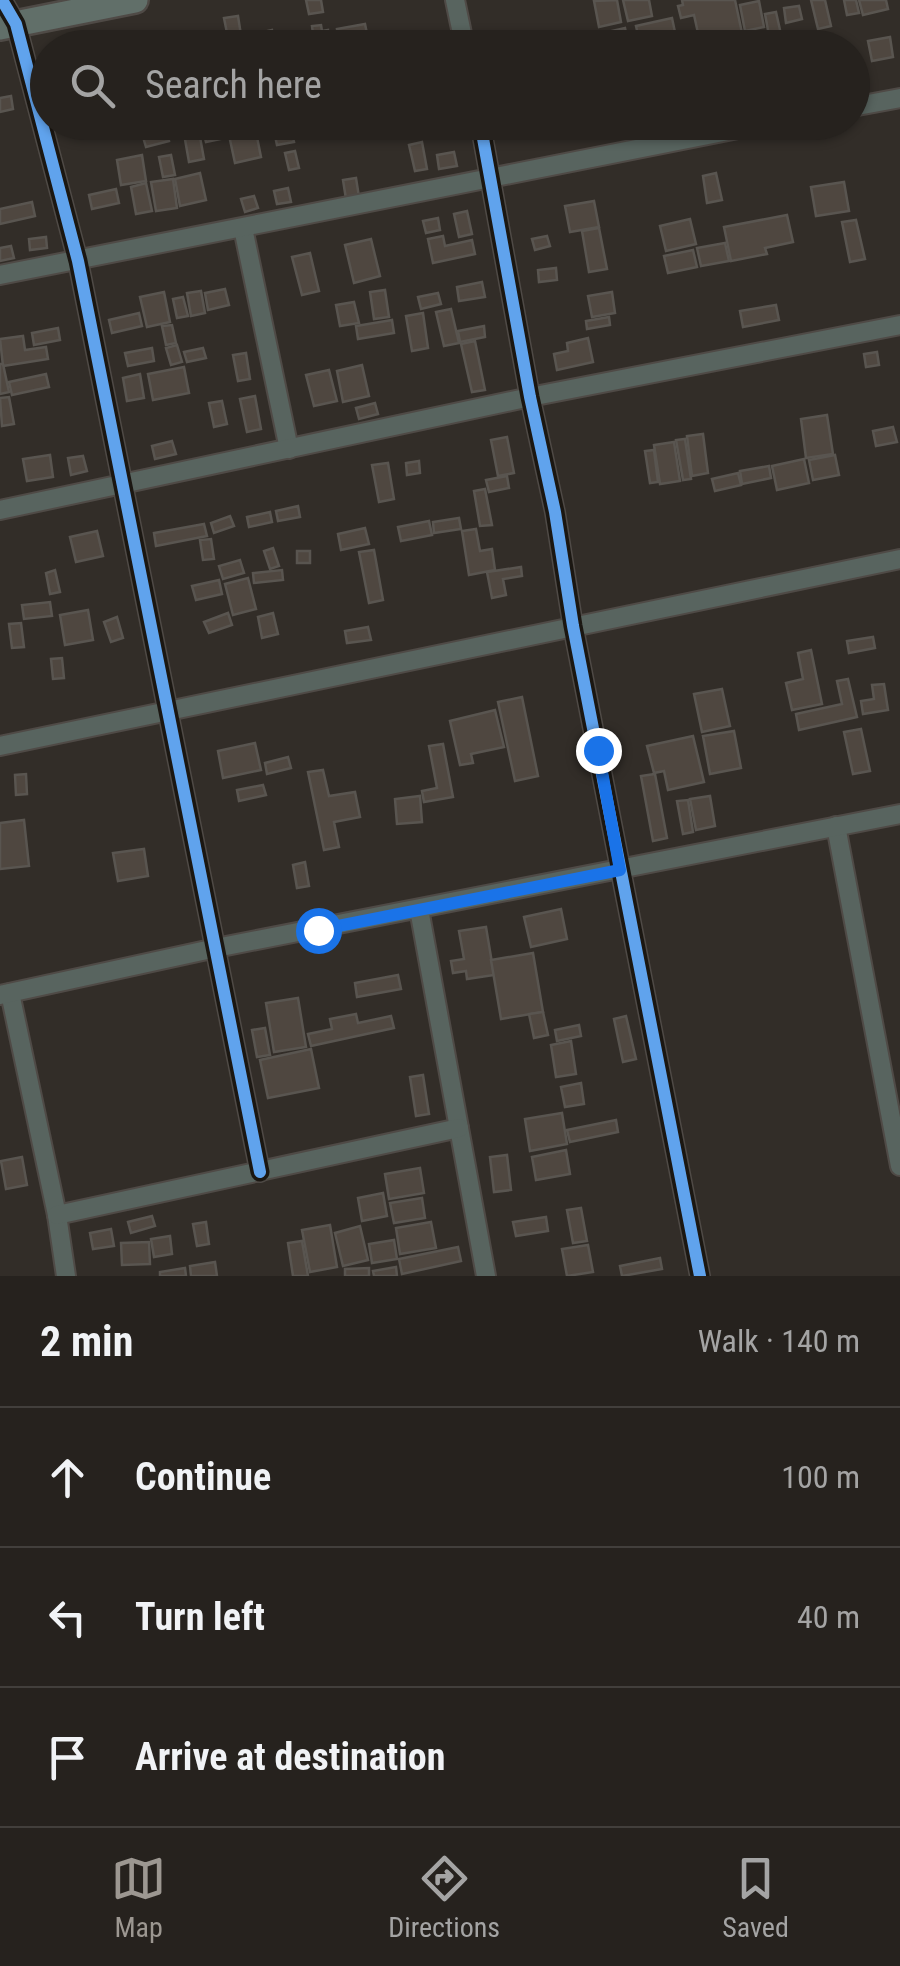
<!DOCTYPE html>
<meta charset="utf-8">
<style>
:root{--surface:#26221e;--page:#322f2b;--text:#f1f3f6;--muted:#a4a4a4;--line:#423f3c;--accent:#9c9791}
body{margin:0;font-family:"Roboto Condensed",sans-serif;background:var(--page);color:var(--text)}
.stop{position:absolute;width:30px;height:30px;margin:-22px;border:8px solid #1a73e8;border-radius:50%;background:#fff}
.stop.end{background:#1a73e8;border-color:#fff;box-shadow:0 2px 10px #0008}
.list{margin:0;padding:0;list-style:none}
h2{display:flex;justify-content:space-between;align-items:center;height:130px;margin:0;padding:0 40px;font-size:42px}
h2 small{font-size:32px;font-weight:400;color:var(--muted)}
.list li{display:grid;grid-template-columns:65px 1fr auto;gap:30px;align-items:center;box-sizing:border-box;height:140px;padding:0 40px;border-top:2px solid var(--line)}
.list b{display:block;font-size:38px;white-space:nowrap}
.list em{font-size:32px;font-style:normal;color:var(--muted)}
.icon{flex:none;width:55px;height:55px;fill:none;stroke:currentColor;stroke-width:2;stroke-linecap:round;stroke-linejoin:round}
.map{position:relative;flex:none;width:900px;height:1276px;overflow:hidden}
.search{position:absolute;background:var(--surface);box-shadow:0 2px 8px #0004;left:30px;right:30px;top:30px;height:110px;display:flex;align-items:center;gap:25px;box-sizing:border-box;padding:0 35px;border-radius:55px;color:var(--muted);font-size:38px}
.sheet{height:550px;background:var(--surface)}
nav{display:flex;justify-content:space-around;align-items:center;box-sizing:border-box;height:140px;border-top:2px solid var(--line);background:var(--surface);font-size:28px;color:var(--muted)}
nav a{display:grid;justify-items:center;gap:5px}
nav .on{color:var(--accent)}
.map>svg:first-child{display:block}
.building{fill:#4f4740;stroke:#595550;stroke-width:2.5}
.lines{fill:none;stroke-linecap:round;stroke-linejoin:round}
.street-casing{stroke:#4f4a46;stroke-width:22}
.secondary-casing{stroke:#4f4a46;stroke-width:30}
.street{stroke:#58645f;stroke-width:18}
.secondary{stroke:#616f69;stroke-width:25}
.cycleway-casing{stroke:#1b1712;stroke-width:19}
.cycleway{stroke:#60a3ed;stroke-width:12}
.route{stroke:#1a73e8;stroke-width:12}
</style>
<div class="map">
<svg width="900" height="1276" viewBox="0 0 900 1276">
<rect width="100%" height="100%" fill="#322d28"/>
<g class="building">
<path d="M 306,0 L 321,0 L 323,12 L 309,14 Z"/>
<path d="M 617,0 L 621,22 L 599,27 L 594,1 Z"/>
<path d="M 623,0 L 649,0 L 652,16 L 628,21 Z"/>
<path d="M 682,0 L 735,0 L 742,33 L 700,42 L 694,15 L 681,18 L 678,6 L 683,5 Z"/>
<path d="M 811,0 L 825,0 L 831,26 L 818,29 Z"/>
<path d="M 844,0 L 856,0 L 859,13 L 847,15 Z"/>
<path d="M 859,0 L 886,0 L 888,9 L 863,15 Z"/>
<path d="M 759,1 L 764,27 L 745,31 L 740,5 Z"/>
<path d="M 799,6 L 802,19 L 786,23 L 784,8 Z"/>
<path d="M 776,12 L 782,39 L 770,41 L 765,14 Z"/>
<path d="M 238,16 L 243,48 L 230,48 L 224,18 Z"/>
<path d="M 672,18 L 675,32 L 654,37 L 656,48 L 641,48 L 636,26 Z"/>
<path d="M 365,24 L 370,48 L 340,48 L 337,29 Z"/>
<path d="M 321,25 L 322,31 L 328,30 L 329,41 L 307,44 L 305,36 L 313,34 L 312,26 Z"/>
<path d="M 625,28 L 629,48 L 615,48 L 612,31 Z"/>
<path d="M 272,30 L 276,48 L 253,48 L 250,35 Z"/>
<path d="M 147,34 L 150,48 L 133,48 L 130,37 Z"/>
<path d="M 890,37 L 893,57 L 872,61 L 868,41 Z"/>
<path d="M 11,96 L 13,109 L 0,112 L 0,98 Z"/>
<path d="M 136,122 L 164,122 L 166,130 L 138,136 Z"/>
<path d="M 227,122 L 230,137 L 206,142 L 202,127 Z"/>
<path d="M 242,122 L 254,122 L 261,157 L 235,163 L 227,126 Z"/>
<path d="M 272,122 L 305,122 L 306,126 L 291,129 L 294,142 L 277,145 Z"/>
<path d="M 322,122 L 354,122 L 348,124 L 350,133 L 335,137 L 333,128 L 325,131 Z"/>
<path d="M 198,126 L 204,159 L 189,162 L 183,128 Z"/>
<path d="M 167,131 L 169,141 L 146,147 L 143,137 Z"/>
<path d="M 422,142 L 427,169 L 415,171 L 409,145 Z"/>
<path d="M 295,151 L 299,168 L 289,170 L 285,153 Z"/>
<path d="M 454,152 L 457,166 L 439,169 L 437,155 Z"/>
<path d="M 142,155 L 146,181 L 121,185 L 117,160 Z"/>
<path d="M 171,155 L 175,175 L 163,177 L 159,157 Z"/>
<path d="M 200,173 L 206,200 L 180,206 L 175,179 Z"/>
<path d="M 716,173 L 722,200 L 707,203 L 703,176 Z"/>
<path d="M 356,178 L 359,197 L 346,199 L 343,180 Z"/>
<path d="M 173,179 L 177,208 L 156,211 L 151,182 Z"/>
<path d="M 844,182 L 849,211 L 816,216 L 811,187 Z"/>
<path d="M 146,183 L 152,211 L 136,214 L 131,187 Z"/>
<path d="M 288,188 L 291,202 L 277,204 L 274,191 Z"/>
<path d="M 116,189 L 119,203 L 92,209 L 89,195 Z"/>
<path d="M 254,196 L 258,208 L 245,212 L 241,199 Z"/>
<path d="M 594,201 L 599,227 L 570,232 L 565,206 Z"/>
<path d="M 32,202 L 35,216 L 0,224 L 0,209 Z"/>
<path d="M 467,211 L 472,234 L 459,237 L 454,214 Z"/>
<path d="M 787,215 L 793,242 L 765,248 L 767,254 L 731,261 L 724,227 Z"/>
<path d="M 438,218 L 440,230 L 426,233 L 423,221 Z"/>
<path d="M 690,219 L 696,244 L 666,251 L 660,226 Z"/>
<path d="M 856,220 L 865,259 L 850,262 L 842,222 Z"/>
<path d="M 599,228 L 607,269 L 589,272 L 582,231 Z"/>
<path d="M 443,236 L 445,246 L 472,240 L 475,254 L 433,263 L 428,239 Z"/>
<path d="M 547,236 L 550,246 L 535,250 L 532,239 Z"/>
<path d="M 46,237 L 47,248 L 30,250 L 29,239 Z"/>
<path d="M 371,239 L 380,276 L 354,283 L 345,245 Z"/>
<path d="M 725,243 L 729,261 L 701,266 L 697,248 Z"/>
<path d="M 11,246 L 14,258 L 0,261 L 0,248 Z"/>
<path d="M 693,250 L 697,267 L 668,273 L 664,256 Z"/>
<path d="M 310,253 L 319,291 L 302,295 L 292,257 Z"/>
<path d="M 556,268 L 557,280 L 539,282 L 538,270 Z"/>
<path d="M 482,282 L 485,297 L 459,301 L 457,287 Z"/>
<path d="M 225,289 L 229,305 L 208,310 L 205,293 Z"/>
<path d="M 385,290 L 389,317 L 374,319 L 370,292 Z"/>
<path d="M 201,291 L 205,313 L 191,316 L 187,293 Z"/>
<path d="M 164,292 L 170,322 L 147,327 L 140,297 Z"/>
<path d="M 612,292 L 615,313 L 592,317 L 588,296 Z"/>
<path d="M 438,293 L 441,304 L 421,309 L 418,297 Z"/>
<path d="M 183,297 L 188,316 L 177,318 L 173,299 Z"/>
<path d="M 354,302 L 359,323 L 340,326 L 336,305 Z"/>
<path d="M 776,305 L 779,320 L 743,327 L 740,311 Z"/>
<path d="M 451,309 L 459,343 L 444,346 L 436,312 Z"/>
<path d="M 139,313 L 142,326 L 112,333 L 109,320 Z"/>
<path d="M 423,313 L 428,348 L 412,351 L 406,316 Z"/>
<path d="M 609,317 L 610,325 L 587,329 L 586,321 Z"/>
<path d="M 392,320 L 394,333 L 358,339 L 356,326 Z"/>
<path d="M 172,325 L 176,343 L 166,345 L 162,326 Z"/>
<path d="M 484,326 L 485,337 L 460,342 L 458,331 Z"/>
<path d="M 58,328 L 60,340 L 34,345 L 32,333 Z"/>
<path d="M 23,336 L 25,350 L 46,347 L 48,359 L 3,366 L 0,339 Z"/>
<path d="M 588,338 L 593,362 L 557,370 L 554,354 L 568,351 L 567,343 Z"/>
<path d="M 475,341 L 485,390 L 472,392 L 461,344 Z"/>
<path d="M 177,345 L 182,362 L 171,365 L 166,348 Z"/>
<path d="M 152,348 L 154,361 L 128,366 L 125,353 Z"/>
<path d="M 203,348 L 206,358 L 187,362 L 184,352 Z"/>
<path d="M 877,352 L 879,365 L 866,367 L 864,354 Z"/>
<path d="M 246,353 L 250,379 L 238,381 L 233,355 Z"/>
<path d="M 0,364 L 3,364 L 9,392 L 0,394 Z"/>
<path d="M 362,365 L 369,396 L 343,402 L 337,371 Z"/>
<path d="M 184,367 L 189,393 L 153,400 L 148,374 Z"/>
<path d="M 329,370 L 337,401 L 314,406 L 306,375 Z"/>
<path d="M 46,374 L 49,387 L 12,395 L 9,382 Z"/>
<path d="M 140,374 L 144,398 L 127,401 L 123,378 Z"/>
<path d="M 255,396 L 261,429 L 247,432 L 240,399 Z"/>
<path d="M 9,397 L 14,424 L 2,426 L 0,398 Z"/>
<path d="M 222,401 L 227,424 L 214,427 L 209,403 Z"/>
<path d="M 375,403 L 378,414 L 359,419 L 356,408 Z"/>
<path d="M 827,415 L 833,454 L 806,458 L 801,419 Z"/>
<path d="M 893,427 L 897,442 L 876,446 L 873,431 Z"/>
<path d="M 703,434 L 708,473 L 692,476 L 687,436 Z"/>
<path d="M 507,437 L 514,473 L 498,476 L 491,440 Z"/>
<path d="M 685,439 L 691,479 L 683,480 L 676,440 Z"/>
<path d="M 172,441 L 176,454 L 155,459 L 152,446 Z"/>
<path d="M 674,442 L 680,481 L 660,484 L 654,445 Z"/>
<path d="M 654,450 L 658,482 L 650,483 L 645,451 Z"/>
<path d="M 50,455 L 53,477 L 27,481 L 23,459 Z"/>
<path d="M 835,455 L 839,475 L 813,480 L 809,460 Z"/>
<path d="M 83,456 L 87,471 L 71,475 L 68,458 Z"/>
<path d="M 804,459 L 809,483 L 777,490 L 772,466 Z"/>
<path d="M 419,461 L 420,473 L 407,475 L 406,463 Z"/>
<path d="M 388,463 L 394,499 L 379,502 L 372,465 Z"/>
<path d="M 769,466 L 771,478 L 742,484 L 740,471 Z"/>
<path d="M 738,473 L 741,485 L 715,491 L 712,479 Z"/>
<path d="M 507,476 L 509,488 L 489,492 L 486,480 Z"/>
<path d="M 485,489 L 492,525 L 480,526 L 474,491 Z"/>
<path d="M 298,506 L 300,517 L 278,521 L 276,511 Z"/>
<path d="M 270,512 L 272,522 L 249,527 L 247,517 Z"/>
<path d="M 230,516 L 234,526 L 214,533 L 211,523 Z"/>
<path d="M 459,518 L 461,529 L 434,533 L 433,522 Z"/>
<path d="M 429,521 L 432,535 L 401,541 L 398,527 Z"/>
<path d="M 204,524 L 207,536 L 156,546 L 154,533 Z"/>
<path d="M 365,528 L 369,544 L 341,550 L 338,534 Z"/>
<path d="M 476,529 L 480,551 L 492,549 L 495,570 L 469,575 L 462,531 Z"/>
<path d="M 97,531 L 103,556 L 76,562 L 70,537 Z"/>
<path d="M 211,539 L 214,559 L 203,560 L 200,540 Z"/>
<path d="M 273,548 L 279,566 L 270,569 L 264,551 Z"/>
<path d="M 374,550 L 383,600 L 369,603 L 359,552 Z"/>
<rect x="297" y="551" width="13" height="12"/>
<path d="M 240,560 L 244,573 L 223,579 L 219,566 Z"/>
<path d="M 521,567 L 522,576 L 503,579 L 506,595 L 492,598 L 487,572 Z"/>
<path d="M 55,570 L 60,592 L 50,594 L 46,573 Z"/>
<path d="M 282,570 L 283,580 L 254,583 L 253,573 Z"/>
<path d="M 248,578 L 256,609 L 233,615 L 225,584 Z"/>
<path d="M 219,580 L 222,594 L 196,600 L 192,586 Z"/>
<path d="M 50,602 L 52,616 L 24,619 L 22,605 Z"/>
<path d="M 88,610 L 93,640 L 65,645 L 60,615 Z"/>
<path d="M 228,613 L 232,625 L 209,633 L 204,622 Z"/>
<path d="M 273,613 L 278,634 L 262,638 L 258,617 Z"/>
<path d="M 117,617 L 123,638 L 111,642 L 104,622 Z"/>
<path d="M 21,623 L 24,647 L 12,648 L 9,624 Z"/>
<path d="M 368,627 L 371,640 L 347,643 L 345,631 Z"/>
<path d="M 873,637 L 875,648 L 849,653 L 847,641 Z"/>
<path d="M 811,650 L 822,704 L 792,710 L 786,683 L 803,679 L 798,653 Z"/>
<path d="M 62,658 L 64,678 L 53,679 L 51,659 Z"/>
<path d="M 848,679 L 857,717 L 799,730 L 796,714 L 842,704 L 837,681 Z"/>
<path d="M 884,684 L 888,710 L 863,714 L 861,701 L 874,699 L 872,685 Z"/>
<path d="M 722,689 L 730,726 L 702,732 L 694,694 Z"/>
<path d="M 522,697 L 538,776 L 515,781 L 498,702 Z"/>
<path d="M 495,710 L 504,747 L 471,754 L 473,763 L 460,765 L 450,721 Z"/>
<path d="M 861,729 L 870,771 L 853,774 L 844,732 Z"/>
<path d="M 734,731 L 741,768 L 710,774 L 703,736 Z"/>
<path d="M 693,736 L 704,782 L 668,790 L 664,771 L 654,773 L 647,746 Z"/>
<path d="M 255,743 L 261,770 L 223,778 L 218,751 Z"/>
<path d="M 443,744 L 453,797 L 424,802 L 422,791 L 437,788 L 429,746 Z"/>
<path d="M 288,757 L 291,768 L 267,774 L 265,763 Z"/>
<path d="M 323,770 L 329,796 L 355,792 L 360,817 L 334,822 L 339,847 L 324,850 L 308,772 Z"/>
<path d="M 26,774 L 27,794 L 16,795 L 15,775 Z"/>
<path d="M 655,774 L 667,838 L 653,841 L 641,776 Z"/>
<path d="M 263,785 L 266,795 L 239,801 L 237,790 Z"/>
<path d="M 420,796 L 422,822 L 397,824 L 395,799 Z"/>
<path d="M 710,796 L 715,826 L 696,830 L 690,799 Z"/>
<path d="M 688,800 L 693,832 L 683,834 L 677,801 Z"/>
<path d="M 24,820 L 29,866 L 0,869 L 0,823 Z"/>
<path d="M 144,849 L 148,876 L 118,881 L 113,853 Z"/>
<path d="M 305,862 L 309,886 L 297,888 L 293,865 Z"/>
<path d="M 561,909 L 567,939 L 531,947 L 524,917 Z"/>
<path d="M 486,927 L 494,975 L 467,979 L 466,971 L 453,973 L 451,961 L 464,959 L 459,931 Z"/>
<path d="M 533,953 L 543,1012 L 501,1019 L 491,960 Z"/>
<path d="M 398,975 L 401,989 L 357,997 L 355,983 Z"/>
<path d="M 298,998 L 306,1047 L 274,1052 L 266,1003 Z"/>
<path d="M 543,1012 L 548,1035 L 534,1038 L 529,1014 Z"/>
<path d="M 356,1014 L 358,1023 L 391,1016 L 394,1028 L 311,1046 L 308,1034 L 332,1029 L 330,1019 Z"/>
<path d="M 626,1016 L 636,1059 L 623,1062 L 614,1019 Z"/>
<path d="M 579,1025 L 581,1036 L 557,1041 L 555,1030 Z"/>
<path d="M 265,1028 L 270,1055 L 257,1057 L 252,1030 Z"/>
<path d="M 571,1041 L 576,1074 L 556,1077 L 551,1045 Z"/>
<path d="M 311,1049 L 319,1088 L 268,1098 L 260,1060 Z"/>
<path d="M 423,1075 L 429,1114 L 416,1116 L 410,1077 Z"/>
<path d="M 581,1083 L 584,1104 L 565,1107 L 561,1087 Z"/>
<path d="M 562,1113 L 567,1144 L 530,1151 L 525,1119 Z"/>
<path d="M 616,1120 L 618,1132 L 570,1142 L 567,1130 Z"/>
<path d="M 566,1150 L 570,1174 L 536,1180 L 532,1157 Z"/>
<path d="M 507,1155 L 511,1190 L 494,1192 L 490,1157 Z"/>
<path d="M 22,1157 L 27,1185 L 6,1189 L 1,1161 Z"/>
<path d="M 420,1168 L 424,1193 L 389,1199 L 385,1174 Z"/>
<path d="M 383,1193 L 387,1216 L 362,1221 L 358,1198 Z"/>
<path d="M 422,1198 L 425,1218 L 394,1223 L 390,1203 Z"/>
<path d="M 581,1208 L 587,1241 L 573,1243 L 567,1210 Z"/>
<path d="M 152,1216 L 155,1226 L 131,1233 L 128,1222 Z"/>
<path d="M 546,1217 L 548,1231 L 516,1236 L 513,1222 Z"/>
<path d="M 206,1222 L 209,1244 L 197,1246 L 193,1224 Z"/>
<path d="M 431,1222 L 436,1248 L 400,1254 L 396,1228 Z"/>
<path d="M 330,1225 L 337,1267 L 310,1272 L 302,1230 Z"/>
<path d="M 360,1226 L 368,1260 L 343,1266 L 335,1233 Z"/>
<path d="M 111,1229 L 114,1246 L 93,1249 L 90,1233 Z"/>
<path d="M 170,1236 L 172,1254 L 154,1257 L 151,1239 Z"/>
<path d="M 394,1240 L 397,1259 L 372,1263 L 369,1244 Z"/>
<path d="M 302,1241 L 308,1276 L 293,1276 L 288,1243 Z"/>
<path d="M 149,1242 L 150,1264 L 122,1265 L 121,1243 Z"/>
<path d="M 588,1245 L 593,1272 L 567,1276 L 562,1249 Z"/>
<path d="M 458,1247 L 461,1261 L 402,1274 L 399,1259 Z"/>
<path d="M 660,1258 L 662,1269 L 622,1276 L 620,1266 Z"/>
<path d="M 215,1262 L 217,1276 L 191,1276 L 190,1266 Z"/>
<path d="M 396,1267 L 397,1276 L 374,1276 L 373,1271 Z"/>
<path d="M 185,1268 L 186,1276 L 160,1276 L 160,1272 Z"/>
<path d="M 369,1268 L 369,1276 L 345,1276 L 345,1269 Z"/>
</g>
<g class="lines">
<defs>
<g id="street">
<path d="M 2,0 L 16,24 L 78,261 L 260,1172"/>
<path d="M 455,0 L 465,48"/>
<path d="M 852,107 L 900,98"/>
<path d="M 480,122 L 530,397 L 555,512 L 573,626 L 700,1276"/>
<path d="M 243,228 L 289,449"/>
<path d="M 0,275 L 773,122"/>
<path d="M 0,510 L 530,397 L 900,325"/>
<path d="M 0,746 L 900,559"/>
<path d="M 836,826 L 900,1166"/>
<path d="M 419,909 L 486,1276"/>
<path d="M 10,993 L 57,1215 L 66,1276"/>
<path d="M 0,995 L 216,948 L 900,814"/>
<path d="M 57,1215 L 459,1128"/>
</g>
<path id="secondary" d="M 0,27 L 135,0"/>
</defs>
<use href="#street" class="street-casing"/>
<use href="#secondary" class="secondary-casing"/>
<use href="#street" class="street"/>
<use href="#secondary" class="secondary"/>
<defs>
<g id="cycleway">
<path d="M 2,0 L 16,24 L 78,261 L 260,1172"/>
<path d="M 480,122 L 530,397 L 555,512 L 573,626 L 700,1276"/>
</g>
</defs>
<use href="#cycleway" class="cycleway-casing"/>
<use href="#cycleway" class="cycleway"/>
</g>
<g class="lines">
<path class="route" d="M 318,930 L 620,870 L 598,750"/>
</g>
</svg>
<div class="stop" style="left:318px;top:930px"></div>
<div class="stop end" style="left:598px;top:750px"></div>
<div class="search"><svg class="icon" aria-label="search" viewBox="0 0 24 24"><circle cx="10" cy="10" r="6"/><path d="M15 15l6 6"/></svg>Search here</div>
</div>
<section class="sheet">
<h2>2 min<small>Walk · 140 m</small></h2>
<ul class="list">
<li><svg class="icon" aria-label="ahead" viewBox="0 0 24 24"><path d="M12 20V5M6 11l6-6 6 6"/></svg><div><b>Continue</b></div><em>100 m</em></li>
<li><svg class="icon" aria-label="left" viewBox="0 0 24 24"><path d="M17 20v-9H6M10 6l-5 5 5 5"/></svg><div><b>Turn left</b></div><em>40 m</em></li>
<li><svg class="icon" aria-label="arrive" viewBox="0 0 24 24"><path d="M6 21V4h12l-3 4 3 4H6"/></svg><div><b>Arrive at destination</b></div></li>
</ul>
</section>
<nav>
<a class="on"><svg class="icon" aria-label="map" viewBox="0 0 24 24"><path d="M3 6l6-2 6 2 6-2v14l-6 2-6-2-6 2zM9 4v14M15 6v14"/></svg>Map</a>
<a><svg class="icon" aria-label="directions" viewBox="0 0 24 24"><path d="M12 3l9 9-9 9-9-9zM9 14v-3h6M13 9l2 2-2 2"/></svg>Directions</a>
<a><svg class="icon" aria-label="saved" viewBox="0 0 24 24"><path d="M7 4h10v16l-5-4-5 4z"/></svg>Saved</a>
</nav>
